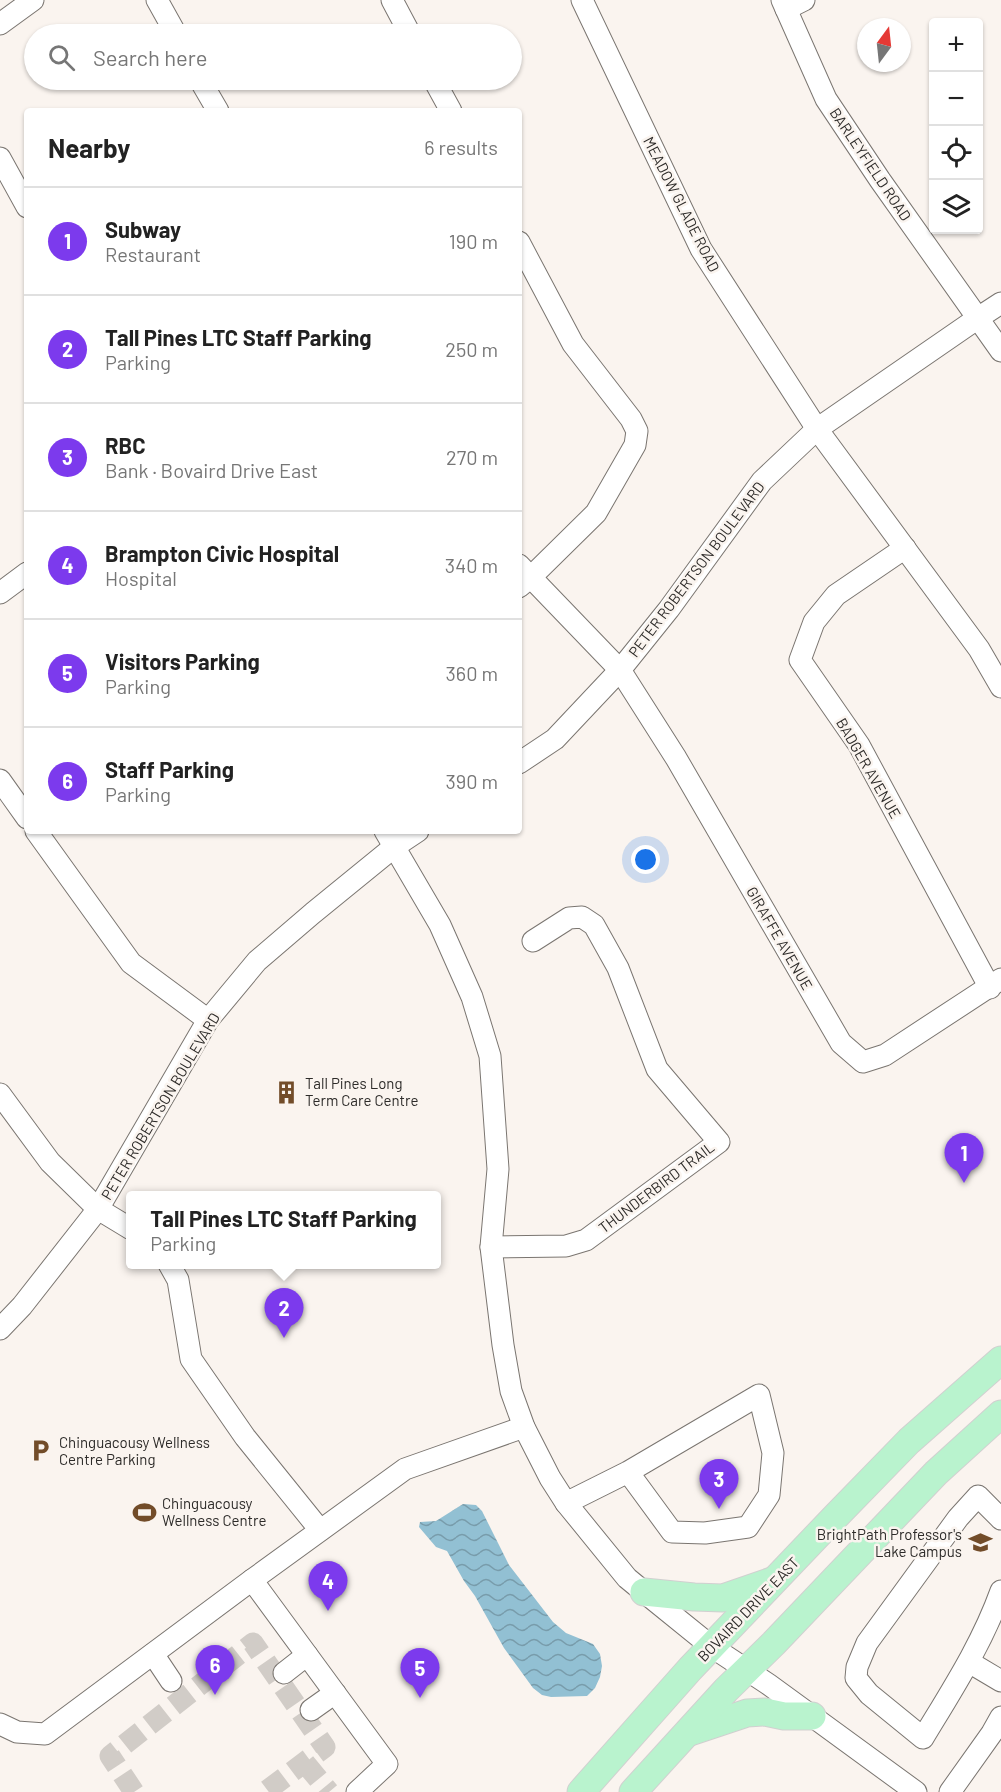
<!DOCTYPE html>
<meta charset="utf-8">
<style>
:root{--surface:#fff;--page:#f2f2f2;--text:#222;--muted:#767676;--line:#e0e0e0;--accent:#7c3aed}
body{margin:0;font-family:Barlow,sans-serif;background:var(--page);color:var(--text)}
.controls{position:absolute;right:18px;top:18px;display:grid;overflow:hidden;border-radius:6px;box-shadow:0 2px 4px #0004}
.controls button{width:54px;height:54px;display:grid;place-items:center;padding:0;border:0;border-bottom:2px solid var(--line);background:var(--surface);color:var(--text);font:30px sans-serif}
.compass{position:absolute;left:857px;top:18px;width:54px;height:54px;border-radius:50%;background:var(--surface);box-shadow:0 2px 4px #0004;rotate:15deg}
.you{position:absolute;left:646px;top:860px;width:21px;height:21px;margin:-15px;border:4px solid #fff;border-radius:50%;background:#1a73e8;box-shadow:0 0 0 9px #1a73e833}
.badge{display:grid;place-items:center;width:39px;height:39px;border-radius:50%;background:var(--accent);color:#fff;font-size:20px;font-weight:700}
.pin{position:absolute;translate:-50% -50px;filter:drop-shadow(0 2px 3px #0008)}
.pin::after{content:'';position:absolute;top:32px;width:21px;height:18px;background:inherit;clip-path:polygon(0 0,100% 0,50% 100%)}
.popup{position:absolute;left:126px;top:1191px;width:315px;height:78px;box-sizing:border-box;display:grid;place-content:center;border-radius:6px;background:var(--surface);filter:drop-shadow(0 2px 4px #0005);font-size:20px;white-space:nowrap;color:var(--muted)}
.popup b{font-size:22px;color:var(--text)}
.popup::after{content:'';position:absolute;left:50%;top:100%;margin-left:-12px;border:12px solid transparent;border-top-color:var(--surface)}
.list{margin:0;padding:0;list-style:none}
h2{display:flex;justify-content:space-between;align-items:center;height:78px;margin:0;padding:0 24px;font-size:26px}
h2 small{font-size:20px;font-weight:400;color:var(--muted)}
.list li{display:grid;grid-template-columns:39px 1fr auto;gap:18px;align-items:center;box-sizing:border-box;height:108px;padding:0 24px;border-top:2px solid var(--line)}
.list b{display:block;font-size:22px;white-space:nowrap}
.list p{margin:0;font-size:20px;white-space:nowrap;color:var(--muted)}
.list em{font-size:20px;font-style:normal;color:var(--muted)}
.icon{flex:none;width:33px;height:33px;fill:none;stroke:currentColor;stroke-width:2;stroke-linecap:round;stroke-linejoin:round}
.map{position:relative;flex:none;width:1001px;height:1792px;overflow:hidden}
.search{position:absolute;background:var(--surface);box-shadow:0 2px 4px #0004;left:24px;top:24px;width:498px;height:66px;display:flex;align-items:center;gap:15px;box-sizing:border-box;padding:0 21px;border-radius:33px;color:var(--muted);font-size:22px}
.panel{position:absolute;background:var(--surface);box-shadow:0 2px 4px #0004;left:24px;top:108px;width:498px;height:726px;border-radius:6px}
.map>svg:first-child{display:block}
.water{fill:url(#water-waves)}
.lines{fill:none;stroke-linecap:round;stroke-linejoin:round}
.minor-tunnel{stroke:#d1ccc7;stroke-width:21;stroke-dasharray:21 10;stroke-linecap:butt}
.minor-casing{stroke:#7a7570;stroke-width:23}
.major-casing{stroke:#d1d0d0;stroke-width:29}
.minor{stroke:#fff;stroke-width:21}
.major{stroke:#b9f3ce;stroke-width:27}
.labels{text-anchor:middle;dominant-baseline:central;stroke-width:5;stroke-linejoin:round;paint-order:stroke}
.street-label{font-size:15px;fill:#2d2b29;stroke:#faf4ef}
.poi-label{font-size:15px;fill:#2d2b29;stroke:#faf4ef;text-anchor:start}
</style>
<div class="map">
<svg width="1001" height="1792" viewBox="0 0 1001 1792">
<defs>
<pattern id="water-waves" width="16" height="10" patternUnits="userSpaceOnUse" patternTransform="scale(1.5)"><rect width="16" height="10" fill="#92c0d3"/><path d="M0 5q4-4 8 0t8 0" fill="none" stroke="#789cab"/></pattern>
</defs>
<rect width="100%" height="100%" fill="#faf4ef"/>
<path class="water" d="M 463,1504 L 476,1505 L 482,1511 L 509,1565 L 553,1622 L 566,1633 L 593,1644 L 600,1654 L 602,1666 L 600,1677 L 595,1688 L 587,1696 L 551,1697 L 542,1695 L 533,1688 L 504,1648 L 475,1596 L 464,1581 L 447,1551 L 436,1547 L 419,1527 L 420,1522 L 436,1521 Z"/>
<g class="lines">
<g class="minor-tunnel">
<path d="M 305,1763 L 329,1792"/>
<path d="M 134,1792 L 110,1756 L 253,1643 L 325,1747 L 265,1792"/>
</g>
<defs>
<g id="minor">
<path d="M 157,0 L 176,34"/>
<path d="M 392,0 L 410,34"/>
<path d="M 582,0 L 701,249 L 817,429 L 979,649 L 1001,687"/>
<path d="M 782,0 L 826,99 L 880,180 L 1001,351"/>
<path d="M 786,9 L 804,0"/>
<path d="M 0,24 L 33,0"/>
<path d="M 200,80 L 218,111"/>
<path d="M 434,80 L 451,111"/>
<path d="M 0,158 L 27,207"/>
<path d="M 519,242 L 573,344 L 631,419 L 637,431 L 635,445 L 596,513 L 531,577 L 519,587"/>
<path d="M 905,548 L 836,595 L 814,622 L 800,660 L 859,745 L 990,988"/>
<path d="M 519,565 L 620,670 L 676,758 L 841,1043 L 863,1062 L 885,1055 L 1001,979"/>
<path d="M 0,593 L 27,573"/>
<path d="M 519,763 L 555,739 L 620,670 L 669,609 L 762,481 L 817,429 L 978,318 L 1001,303"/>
<path d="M 0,780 L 27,818"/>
<path d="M 36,831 L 131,963 L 208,1020"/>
<path d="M 385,831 L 440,925 L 472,997 L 490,1056 L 498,1169 L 491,1247 L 503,1345 L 511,1391 L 524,1427 L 550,1478 L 566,1503 L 627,1578 L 644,1592 L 712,1647 L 768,1684 L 916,1792"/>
<path d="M 0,1094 L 50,1162 L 98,1209 L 131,1229"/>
<path d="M 491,1247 L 566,1246 L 586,1240 L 719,1142 L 657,1069 L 618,968 L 594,925 L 582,917 L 569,918 L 533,941"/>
<path d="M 169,1264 L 178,1280 L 191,1359 L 245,1437 L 320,1530"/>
<path d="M 0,1329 L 22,1306 L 98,1209 L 208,1020 L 257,961 L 313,913 L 394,847 L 418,831"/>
<path d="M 566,1503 L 628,1472 L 759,1395 L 773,1453 L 769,1495 L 748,1527 L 705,1533 L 672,1532 L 628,1472"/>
<path d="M 1001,1519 L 978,1496 L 958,1518 L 867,1643 L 857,1667 L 856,1678 L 869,1694 L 923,1738 C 952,1690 982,1644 1001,1591"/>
<path d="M 252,1580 L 387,1764 L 357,1792"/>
<path d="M 153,1654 L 171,1681"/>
<path d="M 969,1662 L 1001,1681"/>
<path d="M 284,1673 L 307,1655"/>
<path d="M 311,1710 L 335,1693"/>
<path d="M 0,1724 L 17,1732 L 45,1734 L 252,1580 L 405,1469 L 524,1427"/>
<path d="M 950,1792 L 992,1733 L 1001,1717"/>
</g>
<g id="major">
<path d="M 644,1592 L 694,1597 L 723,1598 L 772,1581"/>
<path d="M 690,1732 L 747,1713 L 765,1712 L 784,1716 L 812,1716"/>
<path d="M 581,1792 L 690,1669 L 835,1517 L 909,1441 L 1001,1360"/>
<path d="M 633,1792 L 726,1690 L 774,1643 L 936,1473 L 1001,1414"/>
</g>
</defs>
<use href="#minor" class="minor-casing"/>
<use href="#major" class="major-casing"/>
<use href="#minor" class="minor"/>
<use href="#major" class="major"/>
</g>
<defs>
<symbol id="building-bare" viewBox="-9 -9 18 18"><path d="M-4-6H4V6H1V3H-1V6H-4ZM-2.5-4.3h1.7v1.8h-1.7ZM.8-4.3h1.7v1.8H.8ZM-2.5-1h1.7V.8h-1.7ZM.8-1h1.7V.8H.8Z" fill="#724c29" stroke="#faf4ef" stroke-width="2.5" paint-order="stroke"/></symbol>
<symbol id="parking-bare" viewBox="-9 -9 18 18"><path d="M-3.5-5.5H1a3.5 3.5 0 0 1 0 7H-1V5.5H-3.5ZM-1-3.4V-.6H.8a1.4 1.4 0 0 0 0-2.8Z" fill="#724c29" stroke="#faf4ef" stroke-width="2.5" paint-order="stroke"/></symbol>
<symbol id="stadium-bare" viewBox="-9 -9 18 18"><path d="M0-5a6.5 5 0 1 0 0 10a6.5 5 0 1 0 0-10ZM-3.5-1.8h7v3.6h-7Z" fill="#724c29" stroke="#faf4ef" stroke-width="2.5" paint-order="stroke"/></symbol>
<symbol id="school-bare" viewBox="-9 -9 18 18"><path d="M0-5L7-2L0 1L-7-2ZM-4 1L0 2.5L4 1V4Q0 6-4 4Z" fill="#724c29" stroke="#faf4ef" stroke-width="2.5" paint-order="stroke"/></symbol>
</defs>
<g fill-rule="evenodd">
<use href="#building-bare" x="270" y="1076" width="33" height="33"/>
<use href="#parking-bare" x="24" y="1434" width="33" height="33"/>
<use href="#stadium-bare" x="128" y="1496" width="33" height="33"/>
<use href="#school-bare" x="964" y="1526" width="33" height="33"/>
</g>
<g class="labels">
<g class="street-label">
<text transform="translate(871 164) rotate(56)">BARLEYFIELD ROAD</text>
<text transform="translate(682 204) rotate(63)">MEADOW GLADE ROAD</text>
<text transform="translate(696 569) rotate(-53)">PETER ROBERTSON BOULEVARD</text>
<text transform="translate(869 768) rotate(60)">BADGER AVENUE</text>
<text transform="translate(780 938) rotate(60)">GIRAFFE AVENUE</text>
<text transform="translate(160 1106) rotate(-59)">PETER ROBERTSON BOULEVARD</text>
<text transform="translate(656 1187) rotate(-37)">THUNDERBIRD TRAIL</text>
<text transform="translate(748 1609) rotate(-46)">BOVAIRD DRIVE EAST</text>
</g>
<g class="poi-label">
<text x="305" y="1083">Tall Pines Long<tspan x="305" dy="17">Term Care Centre</tspan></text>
<text x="59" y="1442">Chinguacousy Wellness<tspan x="59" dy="17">Centre Parking</tspan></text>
<text x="162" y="1503">Chinguacousy<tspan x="162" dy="17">Wellness Centre</tspan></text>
<text x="962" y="1534" text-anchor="end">BrightPath Professor's<tspan x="962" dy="17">Lake Campus</tspan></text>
</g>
</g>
</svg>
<div class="controls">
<button>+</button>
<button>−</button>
<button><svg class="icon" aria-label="locate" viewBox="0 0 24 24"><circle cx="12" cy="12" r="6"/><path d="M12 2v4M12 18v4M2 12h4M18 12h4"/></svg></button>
<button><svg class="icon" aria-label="layers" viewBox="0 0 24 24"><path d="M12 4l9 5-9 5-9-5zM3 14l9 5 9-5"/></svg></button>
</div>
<svg class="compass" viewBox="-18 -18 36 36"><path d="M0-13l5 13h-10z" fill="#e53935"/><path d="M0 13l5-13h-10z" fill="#767676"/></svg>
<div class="you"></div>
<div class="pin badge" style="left:964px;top:1183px">1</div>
<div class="pin badge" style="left:284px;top:1338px">2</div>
<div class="popup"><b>Tall Pines LTC Staff Parking</b>Parking</div>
<div class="pin badge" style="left:719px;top:1509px">3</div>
<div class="pin badge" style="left:328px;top:1611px">4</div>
<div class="pin badge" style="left:420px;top:1698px">5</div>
<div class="pin badge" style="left:215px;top:1695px">6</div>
<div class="search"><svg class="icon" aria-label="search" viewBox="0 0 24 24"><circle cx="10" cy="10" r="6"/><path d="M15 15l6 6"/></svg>Search here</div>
<section class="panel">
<h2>Nearby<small>6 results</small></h2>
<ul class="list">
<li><span class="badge">1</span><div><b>Subway</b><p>Restaurant</p></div><em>190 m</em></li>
<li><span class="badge">2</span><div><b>Tall Pines LTC Staff Parking</b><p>Parking</p></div><em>250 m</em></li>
<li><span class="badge">3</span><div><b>RBC</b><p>Bank · Bovaird Drive East</p></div><em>270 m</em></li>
<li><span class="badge">4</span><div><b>Brampton Civic Hospital</b><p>Hospital</p></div><em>340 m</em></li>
<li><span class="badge">5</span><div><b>Visitors Parking</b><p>Parking</p></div><em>360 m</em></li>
<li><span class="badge">6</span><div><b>Staff Parking</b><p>Parking</p></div><em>390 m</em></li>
</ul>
</section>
</div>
